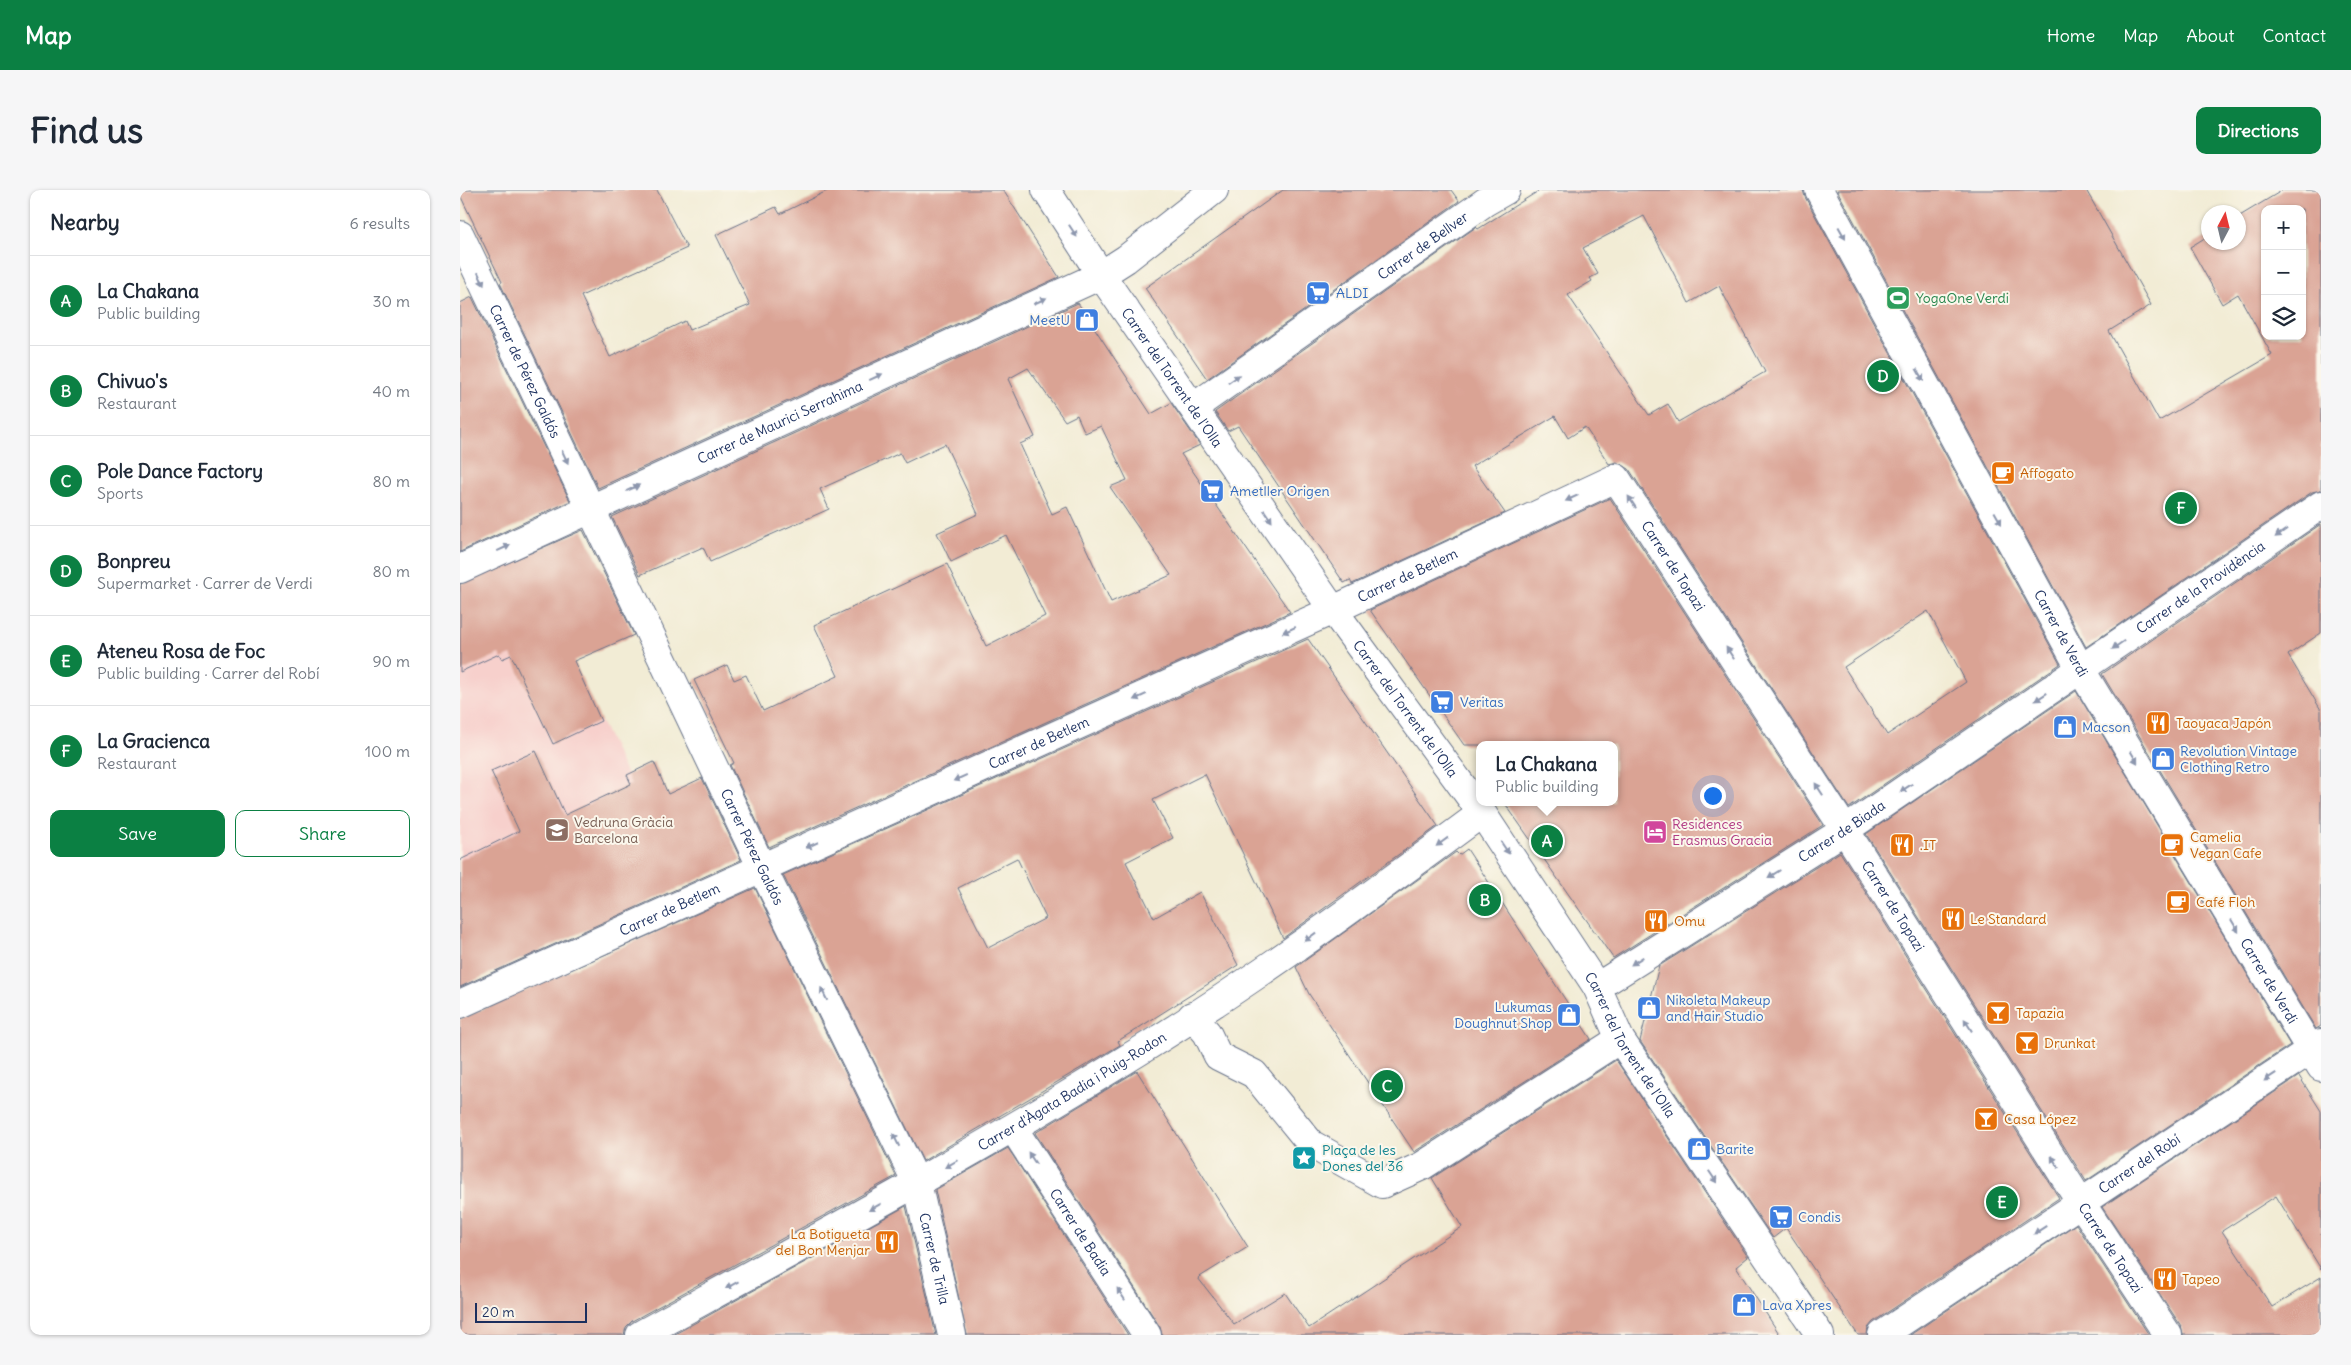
<!DOCTYPE html>
<meta charset="utf-8">
<style>
:root{--surface:#fff;--page:#f6f6f7;--text:#1f2937;--muted:#747a83;--line:#e0e1e3;--accent:#0b8043}
body{margin:0;font-family:Delius,sans-serif;background:var(--page);color:var(--text)}
.controls{position:absolute;right:15px;top:15px;display:grid;overflow:hidden;border-radius:10px;box-shadow:0 1px 4px #0004}
.controls button{width:45px;height:45px;display:grid;place-items:center;padding:0;border:0;border-bottom:1px solid var(--line);background:var(--surface);color:var(--text);font:25px sans-serif}
.compass{position:absolute;left:1741px;top:15px;width:45px;height:45px;border-radius:50%;background:var(--surface);box-shadow:0 1px 4px #0004;rotate:7deg}
.scale{position:absolute;left:15px;bottom:12px;width:112px;box-sizing:border-box;padding-left:5px;border:2px solid #1b2f5e;border-top:0;font-size:14px;line-height:18px;white-space:nowrap;color:#1b2f5e;-webkit-text-stroke:4px #fbf7ec;paint-order:stroke}
.you{position:absolute;left:1252px;top:605px;width:18px;height:18px;margin:-12px;border:4px solid #fff;border-radius:50%;background:#1a73e8;box-shadow:0 0 0 8px #1a73e833}
.badge{display:grid;place-items:center;width:32px;height:32px;border-radius:50%;background:var(--accent);color:#fff;font-size:16px;font-weight:700}
.pin{position:absolute;translate:-50% -50%;border:2px solid #fff;box-shadow:0 1px 5px #0006}
.popup{position:absolute;left:1016px;top:551px;width:142px;height:65px;box-sizing:border-box;display:grid;place-content:center;border-radius:10px;background:var(--surface);filter:drop-shadow(0 1px 4px #0005);font-size:16px;white-space:nowrap;color:var(--muted)}
.popup b{font-size:19px;color:var(--text)}
.popup::after{content:'';position:absolute;left:50%;top:100%;margin-left:-10px;border:10px solid transparent;border-top-color:var(--surface)}
.list{margin:0;padding:0;list-style:none}
h2{display:flex;justify-content:space-between;align-items:center;height:65px;margin:0;padding:0 20px;font-size:21px}
h2 small{font-size:16px;font-weight:400;color:var(--muted)}
.list li{display:grid;grid-template-columns:32px 1fr auto;gap:15px;align-items:center;box-sizing:border-box;height:90px;padding:0 20px;border-top:1px solid var(--line)}
.list b{display:block;font-size:19px;white-space:nowrap}
.list p{margin:0;font-size:16px;white-space:nowrap;color:var(--muted)}
.list em{font-size:16px;font-style:normal;color:var(--muted)}
.actions{display:flex;gap:10px;padding:15px 20px}
.actions a{flex:1;padding:11px 0;border:1px solid var(--accent);border-radius:10px;text-align:center;font-size:18px;color:var(--accent)}
.actions .main{background:var(--accent);color:#fff}
.icon{flex:none;width:28px;height:28px;fill:none;stroke:currentColor;stroke-width:2;stroke-linecap:round;stroke-linejoin:round}
.map{position:relative;flex:none;width:1861px;height:1145px;overflow:hidden;border-radius:10px}
header{display:flex;align-items:center;gap:30px;box-sizing:border-box;height:70px;padding:0 25px;background:var(--accent);color:#fff}
header strong{font-size:24px}
nav{display:flex;gap:28px;margin-inline-start:auto;font-size:18px}
.intro{display:flex;align-items:center;justify-content:space-between;box-sizing:border-box;height:120px;padding:0 30px}
h1{margin:0;font-size:35px}
.button{padding:12px 22px;border-radius:10px;background:var(--accent);color:#fff;font-size:18px;font-weight:700}
main{display:flex;gap:30px;padding:0 30px}
aside{flex:1;background:var(--surface);border-radius:10px;box-shadow:0 1px 4px #0004}
.map>svg:first-child{display:block}
.built{fill:#f7d0cc}
.building{fill:#daa394;fill-rule:evenodd}
.lines{fill:none;stroke-linecap:round;stroke-linejoin:round}
.minor-casing{stroke:#667188;stroke-width:30}
.minor{stroke:#fff;stroke-width:28}
.oneway{fill:#8d97ae}
.labels{text-anchor:middle;dominant-baseline:central;stroke-width:4;stroke-linejoin:round;paint-order:stroke}
.street-label{font-size:14px;fill:#1b2f5e;stroke:#fbf7ec}
.shop-label{font-size:14px;fill:#366cbe;stroke:#fbf7ec;text-anchor:start}
.leisure-label{font-size:14px;fill:#27864d;stroke:#fbf7ec;text-anchor:start}
.food-label{font-size:14px;fill:#c56008;stroke:#fbf7ec;text-anchor:start}
.education-label{font-size:14px;fill:#785e54;stroke:#fbf7ec;text-anchor:start}
.hotel-label{font-size:14px;fill:#b23c85;stroke:#fbf7ec;text-anchor:start}
.culture-label{font-size:14px;fill:#0d838f;stroke:#fbf7ec;text-anchor:start}
</style>
<header>
<strong>Map</strong>
<nav><a>Home</a><a>Map</a><a>About</a><a>Contact</a></nav>
</header>
<div class="intro"><h1>Find us</h1><a class="button">Directions</a></div>
<main>
<aside>
<h2>Nearby<small>6 results</small></h2>
<ul class="list">
<li><span class="badge">A</span><div><b>La Chakana</b><p>Public building</p></div><em>30 m</em></li>
<li><span class="badge">B</span><div><b>Chivuo's</b><p>Restaurant</p></div><em>40 m</em></li>
<li><span class="badge">C</span><div><b>Pole Dance Factory</b><p>Sports</p></div><em>80 m</em></li>
<li><span class="badge">D</span><div><b>Bonpreu</b><p>Supermarket · Carrer de Verdi</p></div><em>80 m</em></li>
<li><span class="badge">E</span><div><b>Ateneu Rosa de Foc</b><p>Public building · Carrer del Robí</p></div><em>90 m</em></li>
<li><span class="badge">F</span><div><b>La Gracienca</b><p>Restaurant</p></div><em>100 m</em></li>
</ul>
<div class="actions"><a class="main">Save</a><a>Share</a></div>
</aside>
<div class="map">
<svg width="1861" height="1145" viewBox="0 0 1861 1145">
<rect width="100%" height="100%" fill="#fbf7ec"/>
<filter id="ink" filterUnits="userSpaceOnUse"><feTurbulence type="fractalNoise" baseFrequency=".02" numOctaves="2"/><feDisplacementMap in="SourceGraphic" scale="10" xChannelSelector="R" yChannelSelector="G"/><feConvolveMatrix kernelMatrix="1 2 1 2 8 2 1 2 1" color-interpolation-filters="sRGB"/></filter>
<filter id="wash" filterUnits="userSpaceOnUse"><feTurbulence type="fractalNoise" baseFrequency=".0096" numOctaves="4" result="noise"/><feDisplacementMap in="SourceGraphic" scale="20" xChannelSelector="R" yChannelSelector="G"/><feGaussianBlur stdDeviation="1.12" result="paint"/><feColorMatrix in="noise" values="0 0 0 0 0 0 0 0 0 0 0 0 0 0 0 0 0 1.4 0 .05"/><feComposite in="paint" operator="in"/></filter>
<g filter="url(#wash)">
<rect width="100%" height="100%" fill="#f2ecd5"/>
<path class="built" d="M 39,464 L 51,465 L 93,554 L 141,531 L 220,696 L 0,796 L 0,482 Z"/>
<g id="blocks">
<g class="building">
<path d="M 0,0 L 197,0 L 227,58 L 121,106 L 150,167 L 225,131 L 229,140 L 290,115 L 256,45 L 316,17 L 320,24 L 369,0 L 543,0 L 599,87 L 138,298 L 40,93 L 42,92 L 0,5 Z"/>
<path d="M 823,0 L 991,0 L 999,11 L 747,189 L 685,98 Z"/>
<path d="M 1080,0 L 1343,0 L 1345,7 L 1600,474 L 1389,618 L 1169,279 L 1157,272 L 1149,274 L 1125,237 L 1108,248 L 1095,226 L 1012,276 L 1045,323 L 892,394 L 890,390 L 884,393 L 778,236 L 768,241 L 755,222 L 1016,37 L 1018,39 ZM 1184,26 L 1229,113 L 1259,96 L 1305,182 L 1218,232 L 1208,214 L 1189,225 L 1108,105 L 1132,91 L 1130,88 L 1138,84 L 1123,58 ZM 1468,421 L 1506,492 L 1427,545 L 1384,477 Z"/>
<path d="M 1377,0 L 1626,0 L 1691,115 L 1649,141 L 1699,231 L 1812,165 L 1778,104 L 1762,114 L 1730,57 L 1748,46 L 1748,52 L 1778,52 L 1778,27 L 1823,0 L 1861,0 L 1861,300 L 1852,302 L 1626,457 ZM 1805,19 L 1842,19 L 1842,146 L 1805,146 Z"/>
<path d="M 12,107 L 110,311 L 0,362 L 0,113 Z"/>
<path d="M 618,113 L 691,224 L 711,213 L 740,255 L 721,264 L 830,422 L 309,657 L 270,575 L 274,573 L 234,490 L 267,475 L 274,490 L 286,485 L 303,521 L 378,486 L 354,435 L 487,374 L 526,456 L 585,426 L 546,345 L 491,372 L 477,343 L 518,324 L 485,254 L 445,273 L 440,263 L 360,299 L 369,319 L 250,372 L 243,357 L 180,385 L 152,327 ZM 568,178 L 605,231 L 617,225 L 625,243 L 641,236 L 667,290 L 650,297 L 711,385 L 651,412 L 607,317 L 592,324 L 560,254 L 575,247 L 548,189 Z"/>
<path d="M 1150,308 L 1363,635 L 1153,768 L 1044,612 L 1154,612 L 1154,555 L 1004,555 L 910,420 Z"/>
<path d="M 1861,334 L 1861,443 L 1828,465 L 1861,520 L 1861,836 L 1856,839 L 1642,484 Z"/>
<path d="M 123,340 L 174,445 L 114,471 L 141,531 L 93,554 L 51,465 L 42,469 L 39,464 L 0,482 L 0,394 Z"/>
<path d="M 848,449 L 978,636 L 823,748 L 745,584 L 693,610 L 713,648 L 666,672 L 694,728 L 740,702 L 778,775 L 658,851 L 660,855 L 463,971 L 323,685 ZM 557,668 L 586,728 L 528,758 L 498,698 Z"/>
<path d="M 1616,501 L 1830,855 L 1626,991 L 1406,644 Z"/>
<path d="M 76,561 L 105,625 L 171,594 L 167,585 L 194,572 L 208,604 L 242,588 L 281,670 L 0,797 L 0,670 L 59,641 L 31,581 Z"/>
<path d="M 1007,659 L 1131,849 L 954,962 L 849,804 L 836,777 L 996,662 L 999,665 Z"/>
<path d="M 1380,662 L 1599,1008 L 1413,1132 L 1408,1138 L 1407,1145 L 1398,1145 L 1326,1038 L 1313,1048 L 1180,851 L 1199,776 Z"/>
<path d="M 295,698 L 436,986 L 172,1131 L 166,1137 L 164,1145 L 0,1145 L 0,829 Z"/>
<path d="M 1156,870 L 1288,1067 L 1276,1077 L 1320,1145 L 702,1145 L 700,1137 L 575,943 L 677,881 L 788,1057 L 738,1088 L 774,1134 L 825,1103 L 849,1138 L 1002,1037 L 972,988 Z"/>
<path d="M 1839,886 L 1861,921 L 1861,1079 L 1816,1006 L 1762,1041 L 1812,1117 L 1861,1087 L 1861,1145 L 1723,1145 L 1721,1136 L 1642,1017 Z"/>
<path d="M 548,958 L 668,1145 L 507,1145 L 475,1000 Z"/>
<path d="M 446,1016 L 476,1145 L 213,1145 L 376,1055 Z"/>
<path d="M 1616,1034 L 1689,1145 L 1450,1145 Z"/>
</g>
</g>
</g>
<g filter="url(#ink)">
<use href="#blocks" fill-opacity="0" stroke="#667188" stroke-width="1"/>
<g class="lines">
<defs>
<g id="minor">
<path id="s1" d="M 586,0 L 641,85 L 873,420 L 1022,623 L 1137,797 L 1160,849 L 1360,1145"/>
<path id="s2" d="M 1359,0 L 1621,480 L 1861,877"/>
<path id="s3" d="M 0,45 L 302,678 L 457,993 L 492,1145"/>
<path id="s4" d="M 734,217 L 1025,12 L 1046,0"/>
<path id="s5" d="M 0,379 L 641,85 L 666,69 L 754,0"/>
<path id="s6" d="M 1137,797 L 1385,640 L 1861,315"/>
<path id="s7" d="M 0,814 L 873,420 L 1156,288 L 1385,640 L 1621,1013 L 1708,1145"/>
<path d="M 732,826 L 747,843 L 758,866 L 794,884 L 851,954 L 922,994 L 962,976 L 1160,849"/>
<path id="s8" d="M 553,938 L 687,1145"/>
<path id="s9" d="M 180,1145 C 348,1053 516,963 678,862 C 797,789 910,706 1022,623"/>
<path id="s10" d="M 1422,1145 L 1861,853"/>
</g>
</defs>
<use href="#minor" class="minor-casing"/>
<use href="#minor" class="minor"/>
</g>
<defs><path id="oneway-solid" d="M-6-.8H1V-3.2L6.5 0L1 3.2V.8H-6Z" transform="scale(1.25)"/></defs>
<g class="oneway">
<use href="#oneway-solid" transform="translate(613 41) rotate(57)"/>
<use href="#oneway-solid" transform="translate(1382 43) rotate(61)"/>
<use href="#oneway-solid" transform="translate(21 89) rotate(65)"/>
<use href="#oneway-solid" transform="translate(580 111) rotate(-25)"/>
<use href="#oneway-solid" transform="translate(1460 185) rotate(61)"/>
<use href="#oneway-solid" transform="translate(416 187) rotate(-25)"/>
<use href="#oneway-solid" transform="translate(774 189) rotate(-35)"/>
<use href="#oneway-solid" transform="translate(105 267) rotate(65)"/>
<use href="#oneway-solid" transform="translate(173 298) rotate(-25)"/>
<use href="#oneway-solid" transform="translate(1112 308) rotate(155)"/>
<use href="#oneway-solid" transform="translate(1172 312) rotate(-123)"/>
<use href="#oneway-solid" transform="translate(808 326) rotate(56)"/>
<use href="#oneway-solid" transform="translate(1538 328) rotate(61)"/>
<use href="#oneway-solid" transform="translate(1821 343) rotate(145)"/>
<use href="#oneway-solid" transform="translate(44 358) rotate(-25)"/>
<use href="#oneway-solid" transform="translate(829 440) rotate(156)"/>
<use href="#oneway-solid" transform="translate(1658 455) rotate(145)"/>
<use href="#oneway-solid" transform="translate(1270 463) rotate(-123)"/>
<use href="#oneway-solid" transform="translate(680 507) rotate(156)"/>
<use href="#oneway-solid" transform="translate(1581 507) rotate(146)"/>
<use href="#oneway-solid" transform="translate(1674 567) rotate(59)"/>
<use href="#oneway-solid" transform="translate(500 588) rotate(156)"/>
<use href="#oneway-solid" transform="translate(1446 598) rotate(146)"/>
<use href="#oneway-solid" transform="translate(1359 599) rotate(-123)"/>
<use href="#oneway-solid" transform="translate(982 652) rotate(144)"/>
<use href="#oneway-solid" transform="translate(352 655) rotate(156)"/>
<use href="#oneway-solid" transform="translate(1045 658) rotate(56)"/>
<use href="#oneway-solid" transform="translate(1314 684) rotate(148)"/>
<use href="#oneway-solid" transform="translate(1775 736) rotate(59)"/>
<use href="#oneway-solid" transform="translate(850 747) rotate(144)"/>
<use href="#oneway-solid" transform="translate(1177 771) rotate(147)"/>
<use href="#oneway-solid" transform="translate(364 804) rotate(-116)"/>
<use href="#oneway-solid" transform="translate(1508 835) rotate(-122)"/>
<use href="#oneway-solid" transform="translate(1810 887) rotate(146)"/>
<use href="#oneway-solid" transform="translate(436 950) rotate(-116)"/>
<use href="#oneway-solid" transform="translate(572 968) rotate(-123)"/>
<use href="#oneway-solid" transform="translate(1595 972) rotate(-122)"/>
<use href="#oneway-solid" transform="translate(491 974) rotate(150)"/>
<use href="#oneway-solid" transform="translate(1253 987) rotate(56)"/>
<use href="#oneway-solid" transform="translate(415 1017) rotate(151)"/>
<use href="#oneway-solid" transform="translate(1580 1040) rotate(147)"/>
<use href="#oneway-solid" transform="translate(272 1095) rotate(151)"/>
<use href="#oneway-solid" transform="translate(661 1104) rotate(-123)"/>
</g>
</g>
<defs>
<symbol id="supermarket-square" viewBox="-11 -11 22 22"><rect x="-9" y="-9" width="18" height="18" rx="4" fill="#3f7fe0" stroke="#fbf7ec"/><path d="M-6-5.5h2.5l.6 2H6L4.5 2H-2.5L-4.4-4H-6ZM-1.5 3.2a1.3 1.3 0 1 0 .1 0ZM3 3.2a1.3 1.3 0 1 0 .1 0Z" fill="#fff"/></symbol>
<symbol id="stadium-square" viewBox="-11 -11 22 22"><rect x="-9" y="-9" width="18" height="18" rx="4" fill="#2e9e5b" stroke="#fbf7ec"/><path d="M0-5a6.5 5 0 1 0 0 10a6.5 5 0 1 0 0-10ZM-3.5-1.8h7v3.6h-7Z" fill="#fff"/></symbol>
<symbol id="shop-square" viewBox="-11 -11 22 22"><rect x="-9" y="-9" width="18" height="18" rx="4" fill="#3f7fe0" stroke="#fbf7ec"/><path d="M-5-2.5h2.3a2.7 3.5 0 0 1 5.4 0H5L5.5 6h-11ZM-1.5-2.5h3a1.5 2.3 0 0 0-3 0Z" fill="#fff"/></symbol>
<symbol id="cafe-square" viewBox="-11 -11 22 22"><rect x="-9" y="-9" width="18" height="18" rx="4" fill="#e8710a" stroke="#fbf7ec"/><path d="M-5.5-4.5H6V0H3Q3 3.5 0 3.5H-2.5Q-5.5 3.5-5.5 0ZM3-3.2v2h1.7v-2ZM-6 4.5H4V6H-6Z" fill="#fff"/></symbol>
<symbol id="restaurant-square" viewBox="-11 -11 22 22"><rect x="-9" y="-9" width="18" height="18" rx="4" fill="#e8710a" stroke="#fbf7ec"/><path d="M-5-6h1v4h1v-4h1v4h1v-4h1v5L-1.5 .5V6h-2V.5L-5-1ZM5-6V6H3V1.5H1.5Q1.5-4 5-6Z" fill="#fff"/></symbol>
<symbol id="school-square" viewBox="-11 -11 22 22"><rect x="-9" y="-9" width="18" height="18" rx="4" fill="#8d6e63" stroke="#fbf7ec"/><path d="M0-5L7-2L0 1L-7-2ZM-4 1L0 2.5L4 1V4Q0 6-4 4Z" fill="#fff"/></symbol>
<symbol id="hotel-square" viewBox="-11 -11 22 22"><rect x="-9" y="-9" width="18" height="18" rx="4" fill="#d1479c" stroke="#fbf7ec"/><path d="M-6-4.5h1.5V1H6V5H4.5V3h-9V5H-6ZM-4 0a1.8 1.8 0 1 1 3.6 0ZM.5 0V-2.5h3Q6-2.5 6 0Z" fill="#fff"/></symbol>
<symbol id="bar-square" viewBox="-11 -11 22 22"><rect x="-9" y="-9" width="18" height="18" rx="4" fill="#e8710a" stroke="#fbf7ec"/><path d="M-6-5H6L.8 .8V4.5H3.5V6h-7V4.5H-.8V.8Z" fill="#fff"/></symbol>
<symbol id="sight-square" viewBox="-11 -11 22 22"><rect x="-9" y="-9" width="18" height="18" rx="4" fill="#0f9aa8" stroke="#fbf7ec"/><path d="M0-6L1.8-2.2L6-1.7L2.9 1.2L3.7 5.4L0 3.3L-3.7 5.4L-2.9 1.2L-6-1.7L-1.8-2.2Z" fill="#fff"/></symbol>
</defs>
<g fill-rule="evenodd">
<use href="#supermarket-square" x="844" y="89" width="28" height="28"/>
<use href="#stadium-square" x="1424" y="94" width="28" height="28"/>
<use href="#shop-square" x="613" y="116" width="28" height="28"/>
<use href="#cafe-square" x="1529" y="269" width="28" height="28"/>
<use href="#supermarket-square" x="738" y="287" width="28" height="28"/>
<use href="#supermarket-square" x="968" y="498" width="28" height="28"/>
<use href="#restaurant-square" x="1684" y="519" width="28" height="28"/>
<use href="#shop-square" x="1591" y="523" width="28" height="28"/>
<use href="#shop-square" x="1689" y="555" width="28" height="28"/>
<use href="#school-square" x="83" y="626" width="28" height="28"/>
<use href="#hotel-square" x="1181" y="628" width="28" height="28"/>
<use href="#restaurant-square" x="1428" y="641" width="28" height="28"/>
<use href="#cafe-square" x="1698" y="641" width="28" height="28"/>
<use href="#cafe-square" x="1704" y="698" width="28" height="28"/>
<use href="#restaurant-square" x="1479" y="715" width="28" height="28"/>
<use href="#restaurant-square" x="1182" y="717" width="28" height="28"/>
<use href="#shop-square" x="1175" y="804" width="28" height="28"/>
<use href="#bar-square" x="1524" y="809" width="28" height="28"/>
<use href="#shop-square" x="1095" y="811" width="28" height="28"/>
<use href="#bar-square" x="1553" y="839" width="28" height="28"/>
<use href="#bar-square" x="1512" y="915" width="28" height="28"/>
<use href="#shop-square" x="1225" y="945" width="28" height="28"/>
<use href="#sight-square" x="830" y="954" width="28" height="28"/>
<use href="#supermarket-square" x="1307" y="1013" width="28" height="28"/>
<use href="#restaurant-square" x="413" y="1038" width="28" height="28"/>
<use href="#restaurant-square" x="1691" y="1075" width="28" height="28"/>
<use href="#shop-square" x="1270" y="1101" width="28" height="28"/>
</g>
<g class="labels">
<g class="street-label">
<text stroke="none"><textPath href="#s4" startOffset="280">Carrer de Bellver</textPath></text>
<text stroke="none"><textPath href="#s3" startOffset="151">Carrer de Pérez Galdós</textPath></text>
<text stroke="none"><textPath href="#s1" startOffset="226">Carrer del Torrent de l'Olla</textPath></text>
<text stroke="none"><textPath href="#s5" startOffset="352">Carrer de Maurici Serrahima</textPath></text>
<text stroke="none"><textPath href="#s7" startOffset="1375">Carrer de Topazi</textPath></text>
<text stroke="none"><textPath href="#s7" startOffset="1040">Carrer de Betlem</textPath></text>
<text stroke="none"><textPath href="#s6" startOffset="724">Carrer de la Providència</textPath></text>
<text stroke="none"><textPath href="#s2" startOffset="505">Carrer de Verdi</textPath></text>
<text stroke="none"><textPath href="#s1" startOffset="631">Carrer del Torrent de l'Olla</textPath></text>
<text stroke="none"><textPath href="#s7" startOffset="635">Carrer de Betlem</textPath></text>
<text stroke="none"><textPath href="#s6" startOffset="290">Carrer de Biada</textPath></text>
<text stroke="none"><textPath href="#s3" startOffset="678">Carrer Pérez Galdós</textPath></text>
<text stroke="none"><textPath href="#s7" startOffset="1780">Carrer de Topazi</textPath></text>
<text stroke="none"><textPath href="#s7" startOffset="230">Carrer de Betlem</textPath></text>
<text stroke="none"><textPath href="#s2" startOffset="910">Carrer de Verdi</textPath></text>
<text stroke="none"><textPath href="#s1" startOffset="1036">Carrer del Torrent de l'Olla</textPath></text>
<text stroke="none"><textPath href="#s9" startOffset="496">Carrer d'Àgata Badia i Puig-Rodon</textPath></text>
<text stroke="none"><textPath href="#s10" startOffset="309">Carrer del Robí</textPath></text>
<text stroke="none"><textPath href="#s8" startOffset="124">Carrer de Badia</textPath></text>
<text stroke="none"><textPath href="#s7" startOffset="2185">Carrer de Topazi</textPath></text>
<text stroke="none"><textPath href="#s3" startOffset="1130">Carrer de Trilla</textPath></text>
</g>
<g class="shop-label">
<text x="876" y="103">ALDI</text>
<text x="610" y="130" text-anchor="end">MeetU</text>
<text x="770" y="301">Ametller Origen</text>
<text x="1000" y="512">Veritas</text>
<text x="1622" y="537">Macson</text>
<text x="1720" y="561">Revolution Vintage<tspan x="1720" dy="16">Clothing Retro</tspan></text>
<text x="1206" y="810">Nikoleta Makeup<tspan x="1206" dy="16">and Hair Studio</tspan></text>
<text x="1092" y="817" text-anchor="end">Lukumas<tspan x="1092" dy="16">Doughnut Shop</tspan></text>
<text x="1256" y="959">Barite</text>
<text x="1338" y="1027">Condis</text>
<text x="1302" y="1115">Lava Xpres</text>
</g>
<g class="leisure-label">
<text x="1456" y="108">YogaOne Verdi</text>
</g>
<g class="food-label">
<text x="1560" y="283">Affogato</text>
<text x="1716" y="533">Taoyaca Japón</text>
<text x="1730" y="647">Camelia<tspan x="1730" dy="16">Vegan Cafe</tspan></text>
<text x="1460" y="655">.IT</text>
<text x="1736" y="712">Café Floh</text>
<text x="1510" y="729">Le Standard</text>
<text x="1214" y="731">Omu</text>
<text x="1556" y="823">Tapazia</text>
<text x="1584" y="853">Drunkat</text>
<text x="1544" y="929">Casa López</text>
<text x="410" y="1044" text-anchor="end">La Botigueta<tspan x="410" dy="16">del Bon Menjar</tspan></text>
<text x="1722" y="1089">Tapeo</text>
</g>
<g class="education-label">
<text x="114" y="632">Vedruna Gràcia<tspan x="114" dy="16">Barcelona</tspan></text>
</g>
<g class="hotel-label">
<text x="1212" y="634">Residences<tspan x="1212" dy="16">Erasmus Gracia</tspan></text>
</g>
<g class="culture-label">
<text x="862" y="960">Plaça de les<tspan x="862" dy="16">Dones del 36</tspan></text>
</g>
</g>
</svg>
<div class="controls">
<button>+</button>
<button>−</button>
<button><svg class="icon" aria-label="layers" viewBox="0 0 24 24"><path d="M12 4l9 5-9 5-9-5zM3 14l9 5 9-5"/></svg></button>
</div>
<svg class="compass" viewBox="-18 -18 36 36"><path d="M0-13l5 13h-10z" fill="#e53935"/><path d="M0 13l5-13h-10z" fill="#747a83"/></svg>
<div class="scale">20 m</div>
<div class="you"></div>
<div class="pin badge" style="left:1087px;top:651px">A</div>
<div class="popup"><b>La Chakana</b>Public building</div>
<div class="pin badge" style="left:1025px;top:710px">B</div>
<div class="pin badge" style="left:927px;top:896px">C</div>
<div class="pin badge" style="left:1423px;top:186px">D</div>
<div class="pin badge" style="left:1542px;top:1012px">E</div>
<div class="pin badge" style="left:1721px;top:318px">F</div>
</div>
</main>
